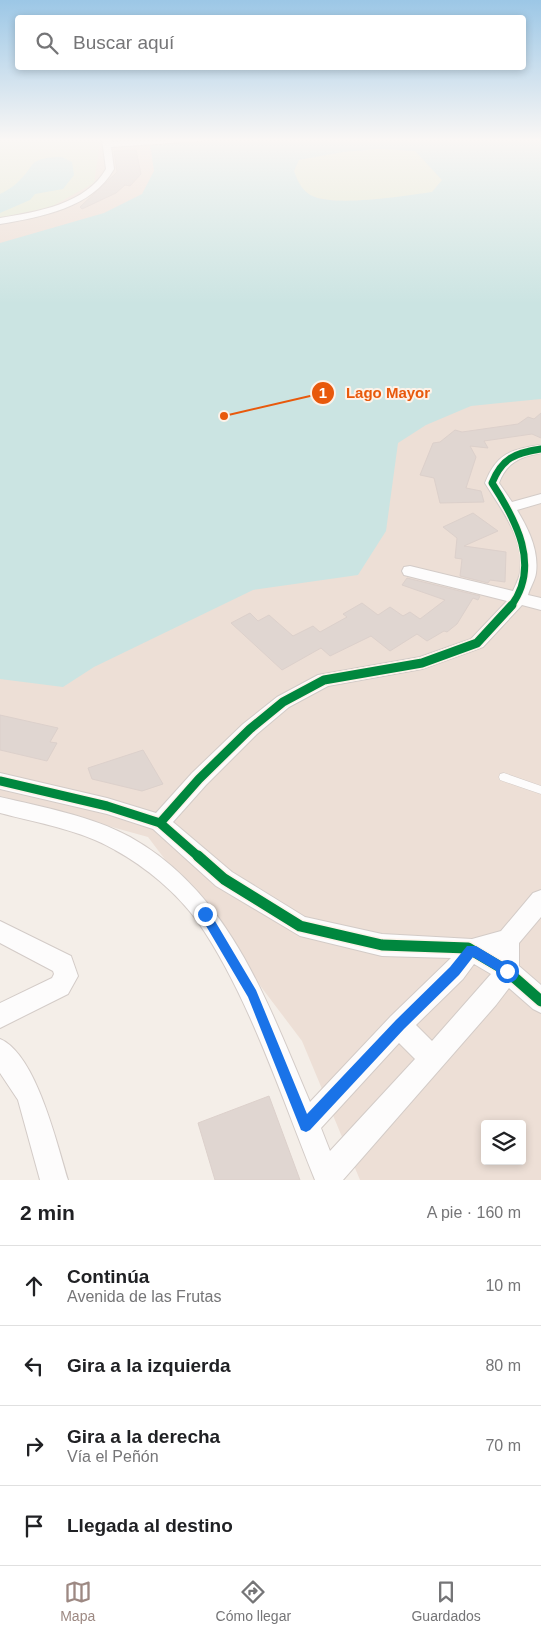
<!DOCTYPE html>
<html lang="es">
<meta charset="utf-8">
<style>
:root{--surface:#fff;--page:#f2f2f2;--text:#202124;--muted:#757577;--line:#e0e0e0;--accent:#9d8983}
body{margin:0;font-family:Arial,sans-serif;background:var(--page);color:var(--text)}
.controls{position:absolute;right:15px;bottom:15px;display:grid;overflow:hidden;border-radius:5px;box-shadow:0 2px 8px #0003}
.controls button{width:45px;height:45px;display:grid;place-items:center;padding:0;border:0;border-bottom:1px solid var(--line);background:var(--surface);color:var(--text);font:25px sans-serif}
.stop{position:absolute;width:15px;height:15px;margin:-11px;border:4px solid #1a73e8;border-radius:50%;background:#fff}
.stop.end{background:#1a73e8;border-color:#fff;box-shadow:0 1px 5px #0008}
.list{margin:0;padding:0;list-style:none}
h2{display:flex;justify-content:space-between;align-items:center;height:65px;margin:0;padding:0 20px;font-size:21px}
h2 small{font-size:16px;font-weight:400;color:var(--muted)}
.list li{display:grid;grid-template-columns:32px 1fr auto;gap:15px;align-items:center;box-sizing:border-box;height:80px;padding:0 20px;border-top:1px solid var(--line)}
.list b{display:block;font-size:19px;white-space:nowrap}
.list p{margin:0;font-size:16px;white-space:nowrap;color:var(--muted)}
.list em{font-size:16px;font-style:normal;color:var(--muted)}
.icon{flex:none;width:28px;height:28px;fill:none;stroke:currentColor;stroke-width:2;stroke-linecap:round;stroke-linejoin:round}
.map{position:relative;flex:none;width:541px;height:1180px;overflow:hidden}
.search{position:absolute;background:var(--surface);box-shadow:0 2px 8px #0003;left:15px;right:15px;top:15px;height:55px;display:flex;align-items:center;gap:12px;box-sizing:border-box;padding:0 18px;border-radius:5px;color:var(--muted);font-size:19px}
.sheet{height:385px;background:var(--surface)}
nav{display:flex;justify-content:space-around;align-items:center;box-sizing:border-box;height:70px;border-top:1px solid var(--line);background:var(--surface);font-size:14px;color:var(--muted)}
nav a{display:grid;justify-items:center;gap:2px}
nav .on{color:var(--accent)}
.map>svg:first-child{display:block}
.residential{fill:#eddfd6;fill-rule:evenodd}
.green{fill:#e4e9d4}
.water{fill:#cbe4e2;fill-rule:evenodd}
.building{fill:#e0d6d1;stroke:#dcd0cb}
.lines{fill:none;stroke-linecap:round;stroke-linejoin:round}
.lane-casing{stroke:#d3cbc7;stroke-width:1}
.street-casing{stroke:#d3cbc7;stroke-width:2}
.lane{fill:#fdfcfc;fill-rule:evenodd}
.street{fill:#fdfcfc;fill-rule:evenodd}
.cycleway-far2-casing{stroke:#fdf2e9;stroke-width:9}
.cycleway-far1-casing{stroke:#fdf2e9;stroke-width:12}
.cycleway-casing{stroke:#fdf2e9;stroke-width:14}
.cycleway-far2{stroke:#00873e;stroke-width:7}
.cycleway-far1{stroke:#00873e;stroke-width:9}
.cycleway{stroke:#00873e;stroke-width:11}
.route{fill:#1a73e8}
.leader{fill:none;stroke:#e8590c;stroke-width:2}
.callout-dot{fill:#e8590c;stroke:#fdf2e9;stroke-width:2}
.mark-label{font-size:15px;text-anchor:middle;font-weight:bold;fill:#fff}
.callout-label{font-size:15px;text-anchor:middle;font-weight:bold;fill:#e8590c;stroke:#fdf2e9;stroke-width:4;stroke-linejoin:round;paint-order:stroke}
</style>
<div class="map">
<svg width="541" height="1180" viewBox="0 0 541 1180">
<rect width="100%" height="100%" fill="#f4eee8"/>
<path class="residential" d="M 0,139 L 541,139 L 541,1180 L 360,1180 L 302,1041 L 148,837 L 0,796 ZM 485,1124 L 522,1124 L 522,1161 L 485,1161 Z"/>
<g class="green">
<path d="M 0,139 L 100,142 L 94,183 L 51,207 L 0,218 Z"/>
<path d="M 379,149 L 415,151 L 442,180 L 432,192 C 404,197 340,206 315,197 C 303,193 298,182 294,171 L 299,160 L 343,152 Z"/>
</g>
<g class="water">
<path d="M 207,139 L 541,139 L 541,399 L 471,406 L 426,425 L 398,443 L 386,531 L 358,575 L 253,590 L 94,667 L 63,687 L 0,679 L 0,243 L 104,213 L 142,194 L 154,171 L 150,144 ZM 379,149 L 415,151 L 442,180 L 432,192 C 404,196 340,206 315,197 C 303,193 298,182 294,171 L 299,160 L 343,152 Z"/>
<path d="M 62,157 L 72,162 L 74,175 L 63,189 L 35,194 L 30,200 L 0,213 L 0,194 C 15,187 23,178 32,165 C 38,157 54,157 62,157 Z"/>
</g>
<g class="building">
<path d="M 136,150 L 141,174 L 130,186 L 125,185 L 116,193 L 82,209 L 80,207 L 117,172 L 114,151 Z"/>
<path d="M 541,413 L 541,438 L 532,434 L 484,441 L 488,448 L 470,446 L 476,457 L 466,488 L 481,491 L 484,502 L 440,503 L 434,478 L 420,475 L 433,443 L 440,442 L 455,430 L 462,432 L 518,424 L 528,417 L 534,419 Z"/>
<path d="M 473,513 L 498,531 L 464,546 L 506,552 L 505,582 L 490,580 L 488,583 L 460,576 L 462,559 L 455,558 L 457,538 L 443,527 Z"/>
<path d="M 407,578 L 480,596 L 478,600 L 473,598 L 457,624 L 447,632 L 444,631 L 427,641 L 417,634 L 390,651 L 371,636 L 330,656 L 321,648 L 282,670 L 231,623 L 250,613 L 258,621 L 269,615 L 293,636 L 313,626 L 320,632 L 347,617 L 343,614 L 362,603 L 378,615 L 390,607 L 403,616 L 410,612 L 420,619 L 445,600 L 402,585 Z"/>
<path d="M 0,715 L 58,728 L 50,742 L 57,743 L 47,761 L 0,750 Z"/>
<path d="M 143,750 L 163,784 L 142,791 L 92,779 L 88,768 Z"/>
<path d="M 269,1096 L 300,1180 L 215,1180 L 198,1123 Z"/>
</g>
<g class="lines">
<defs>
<path id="lane" d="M 504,773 L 541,786 L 541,794 L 500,780 L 499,777 L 500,774 Z"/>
<g id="street">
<path d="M 102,139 L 110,139 L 110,142 L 205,139 L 201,141 L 111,147 L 114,169 C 92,208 41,217 0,224 L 0,218 C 37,212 86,204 106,169 Z"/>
<path d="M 541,445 L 541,453 C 521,456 506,463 499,483 L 512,502 L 541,494 L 541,503 L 517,510 C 528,528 539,550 536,573 C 535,580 530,588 528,595 L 541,598 L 541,610 L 522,605 L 483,647 L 422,669 L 328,686 L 289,707 L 257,734 L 206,785 L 173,822 L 232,872 L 305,917 L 382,934 L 472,939 L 501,931 L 533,893 L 541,890 L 541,917 L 519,943 L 519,966 L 541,985 L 541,1013 L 533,1009 L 509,988 L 496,1005 L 343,1180 L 315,1180 C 281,1096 249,996 198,922 C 177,893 146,867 115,850 C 81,830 38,823 0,813 L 0,797 C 42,807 92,816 130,837 C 230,893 267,1002 310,1102 L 391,1016 L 451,958 L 382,956 L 300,936 L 216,886 L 153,829 L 107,814 L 0,789 L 0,773 L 107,798 L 156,813 L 192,773 L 243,724 L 277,697 L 318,675 L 420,657 L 471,639 L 507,601 L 404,575 L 402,571 L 404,567 L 410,566 L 513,591 C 515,586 519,579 520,573 C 526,540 501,509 485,483 C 496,454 511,449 541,445 ZM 474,964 L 491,974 L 432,1041 L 416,1025 L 463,979 ZM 399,1043 L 415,1059 L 330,1151 L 321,1128 Z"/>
<path d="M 0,921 L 71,956 L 78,976 L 68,994 L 0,1028 L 0,1003 L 52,978 L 54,974 L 53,971 L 0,943 Z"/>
<path d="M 0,1039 C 36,1054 57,1144 68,1180 L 40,1180 L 18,1100 L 0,1073 Z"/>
</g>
</defs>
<use href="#lane" class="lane-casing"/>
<use href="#street" class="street-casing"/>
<use href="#lane" class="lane"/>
<use href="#street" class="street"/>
<defs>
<path id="cycleway-far2" d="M 511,606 C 541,566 516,520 492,483 C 502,458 515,453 541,449"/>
<g id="cycleway-far1">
<path d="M 0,781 L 107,806 L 160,823 L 200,858"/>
<path d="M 160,823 L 199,779 L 250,729 L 283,702 L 324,680 L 422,663 L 477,643 L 512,605"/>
</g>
<path id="cycleway" d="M 198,856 L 224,879 L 300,926 L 382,945 L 468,948 L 507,971 L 541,1001"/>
</defs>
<use href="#cycleway-far2" class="cycleway-far2-casing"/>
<use href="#cycleway-far1" class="cycleway-far1-casing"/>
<use href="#cycleway" class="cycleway-casing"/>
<use href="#cycleway-far2" class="cycleway-far2"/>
<use href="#cycleway-far1" class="cycleway-far1"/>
<use href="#cycleway" class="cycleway"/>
</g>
<linearGradient id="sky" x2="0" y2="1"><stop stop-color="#9cc7e6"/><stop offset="0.46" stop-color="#faf7f5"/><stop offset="1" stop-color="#faf7f5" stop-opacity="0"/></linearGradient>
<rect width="541" height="304" fill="url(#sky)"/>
<path class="route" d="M 205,909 L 209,911 L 256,990 L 307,1114 L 396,1020 L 450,967 L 467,946 L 476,946 L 511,967 L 513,971 L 507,977 L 473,957 L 459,975 L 404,1029 L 310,1130 L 306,1132 L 301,1130 L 248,997 L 199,914 Z"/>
<path class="leader" d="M224 416L323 393"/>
<g class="callout-dot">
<circle cx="224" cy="416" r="5"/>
<circle cx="323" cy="393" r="12"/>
</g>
<g class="mark-label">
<text x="323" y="398">1</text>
</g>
<g class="callout-label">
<text x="388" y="398">Lago Mayor</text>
</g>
</svg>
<div class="controls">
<button><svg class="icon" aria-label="layers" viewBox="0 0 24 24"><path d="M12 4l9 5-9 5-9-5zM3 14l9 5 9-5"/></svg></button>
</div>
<div class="stop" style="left:507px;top:971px"></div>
<div class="stop end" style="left:205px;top:914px"></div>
<div class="search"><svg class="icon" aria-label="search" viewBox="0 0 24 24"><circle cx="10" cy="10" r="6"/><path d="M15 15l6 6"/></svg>Buscar aquí</div>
</div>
<section class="sheet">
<h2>2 min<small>A pie · 160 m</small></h2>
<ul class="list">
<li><svg class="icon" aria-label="ahead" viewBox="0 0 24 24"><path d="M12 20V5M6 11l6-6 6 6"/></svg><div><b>Continúa</b><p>Avenida de las Frutas</p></div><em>10 m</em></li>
<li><svg class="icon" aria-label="left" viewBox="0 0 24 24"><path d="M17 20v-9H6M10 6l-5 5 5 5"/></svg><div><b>Gira a la izquierda</b></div><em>80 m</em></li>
<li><svg class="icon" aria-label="right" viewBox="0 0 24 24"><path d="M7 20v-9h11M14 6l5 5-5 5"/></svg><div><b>Gira a la derecha</b><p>Vía el Peñón</p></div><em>70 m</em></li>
<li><svg class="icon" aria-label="arrive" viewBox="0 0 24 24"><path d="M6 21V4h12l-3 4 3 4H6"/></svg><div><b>Llegada al destino</b></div></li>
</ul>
</section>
<nav>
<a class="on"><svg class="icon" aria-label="map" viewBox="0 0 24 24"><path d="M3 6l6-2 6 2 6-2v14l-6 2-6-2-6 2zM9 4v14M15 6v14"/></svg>Mapa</a>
<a><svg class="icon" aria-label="directions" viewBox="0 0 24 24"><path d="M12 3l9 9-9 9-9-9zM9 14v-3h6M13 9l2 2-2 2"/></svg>Cómo llegar</a>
<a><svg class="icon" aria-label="saved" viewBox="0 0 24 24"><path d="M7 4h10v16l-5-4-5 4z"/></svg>Guardados</a>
</nav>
